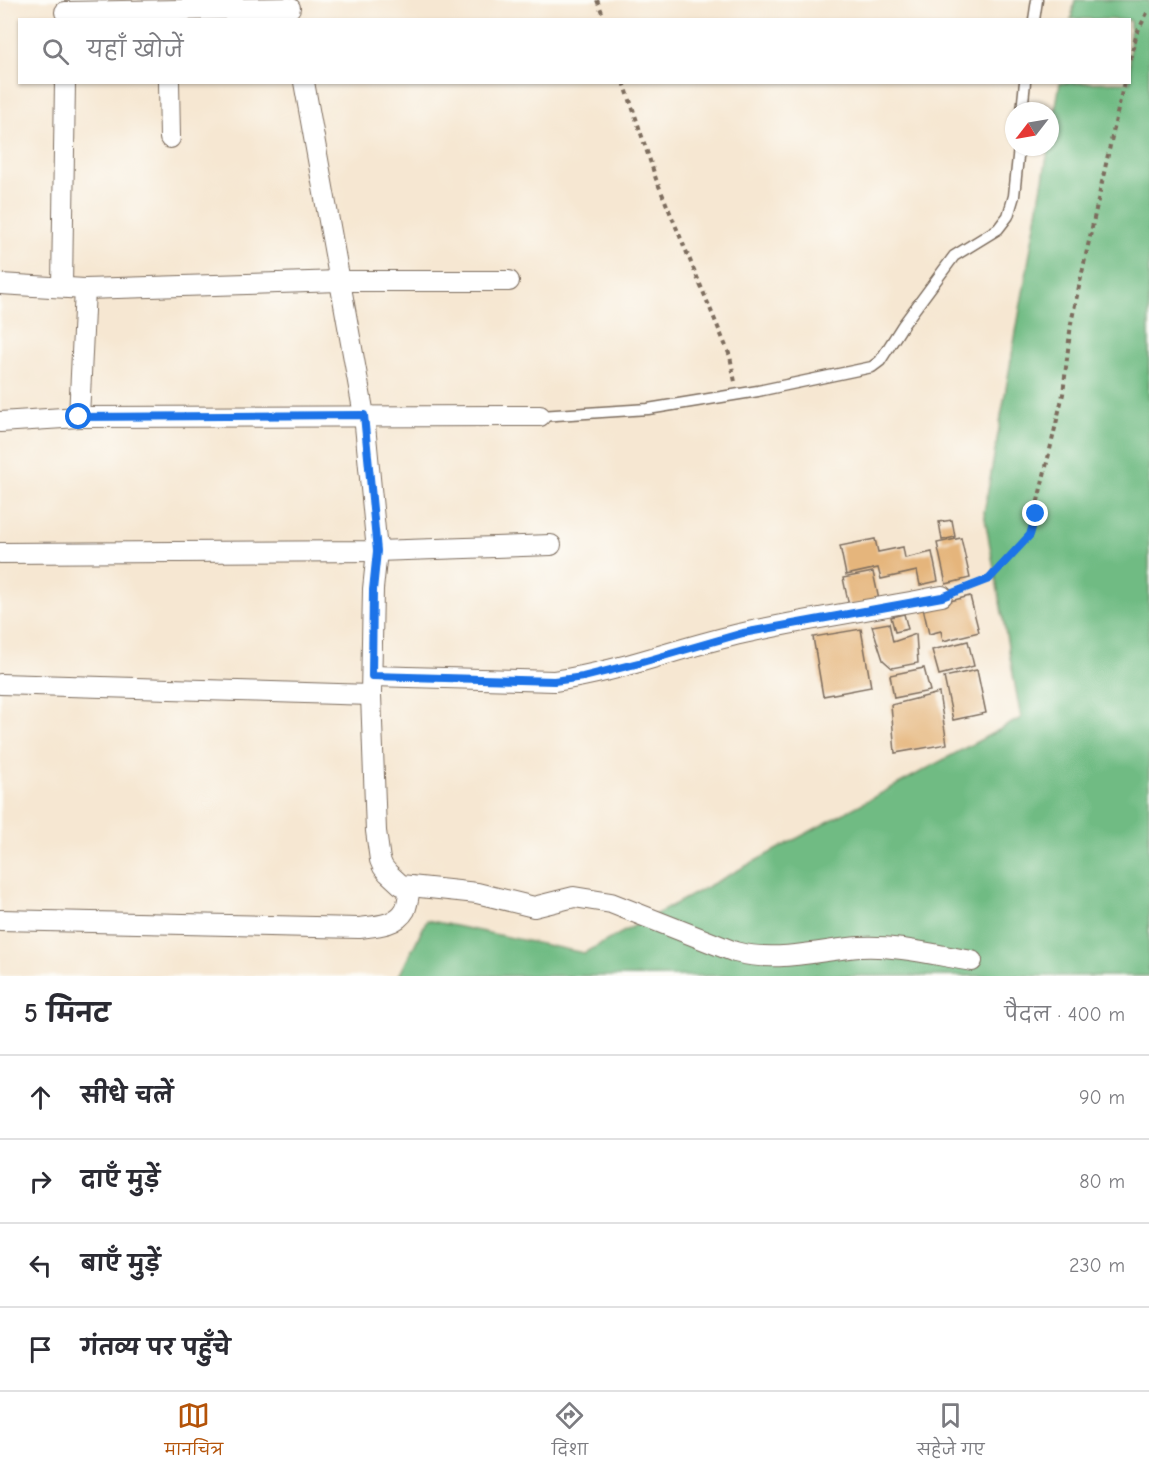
<!DOCTYPE html>
<html lang="hi">
<meta charset="utf-8">
<style>
:root{--surface:#fff;--page:#f7f7f7;--text:#2b2b33;--muted:#7c7c81;--line:#e1e1e2;--accent:#b45309}
body{margin:0;font-family:"Comic Neue","Playpen Sans Deva",sans-serif;background:var(--page);color:var(--text)}
.compass{position:absolute;left:1005px;top:102px;width:54px;height:54px;border-radius:50%;background:var(--surface);box-shadow:0 2px 4px #0004;rotate:239deg}
.stop{position:absolute;width:18px;height:18px;margin:-14px;border:4px solid #1a73e8;border-radius:50%;background:#fff}
.stop.end{background:#1a73e8;border-color:#fff;box-shadow:0 2px 6px #0008}
.list{margin:0;padding:0;list-style:none}
h2{display:flex;justify-content:space-between;align-items:center;height:78px;margin:0;padding:0 24px;font-size:26px}
h2 small{font-size:20px;font-weight:400;color:var(--muted)}
.list li{display:grid;grid-template-columns:39px 1fr auto;gap:18px;align-items:center;box-sizing:border-box;height:84px;padding:0 24px;border-top:2px solid var(--line)}
.list b{display:block;font-size:22px;white-space:nowrap}
.list em{font-size:20px;font-style:normal;color:var(--muted)}
.icon{flex:none;width:33px;height:33px;fill:none;stroke:currentColor;stroke-width:2;stroke-linecap:round;stroke-linejoin:round}
.map{position:relative;flex:none;width:1149px;height:976px;overflow:hidden}
.search{position:absolute;background:var(--surface);box-shadow:0 2px 4px #0004;left:18px;right:18px;top:18px;height:66px;display:flex;align-items:center;gap:15px;box-sizing:border-box;padding:0 21px;border-radius:0px;color:var(--muted);font-size:22px}
.sheet{height:414px;background:var(--surface)}
nav{display:flex;justify-content:space-around;align-items:center;box-sizing:border-box;height:84px;border-top:2px solid var(--line);background:var(--surface);font-size:16px;color:var(--muted)}
nav a{display:grid;justify-items:center;gap:3px}
nav .on{color:var(--accent)}
.map>svg:first-child{display:block}
.forest{fill:#70bb83;stroke:#567250;stroke-width:1.5}
.building{fill:#e5b57b}
.lines{fill:none;stroke-linecap:round;stroke-linejoin:round}
.lane-casing{stroke:#7c6c5d;stroke-width:13}
.street-casing{stroke:#7c6c5d;stroke-width:22}
.path{stroke:#7c6c5d;stroke-width:4;stroke-dasharray:4.5 4.5;stroke-linecap:butt}
.lane{stroke:#fff;stroke-width:10}
.street{stroke:#fff;stroke-width:20}
.route{stroke:#1a73e8;stroke-width:8}
</style>
<div class="map">
<svg width="1149" height="976" viewBox="0 0 1149 976">
<rect width="100%" height="100%" fill="#fdfcf7"/>
<filter id="ink" filterUnits="userSpaceOnUse"><feTurbulence type="fractalNoise" baseFrequency=".0167" numOctaves="2"/><feDisplacementMap in="SourceGraphic" scale="12" xChannelSelector="R" yChannelSelector="G"/><feConvolveMatrix kernelMatrix="1 2 1 2 8 2 1 2 1" color-interpolation-filters="sRGB"/></filter>
<filter id="wash" filterUnits="userSpaceOnUse"><feTurbulence type="fractalNoise" baseFrequency=".008" numOctaves="4" result="noise"/><feDisplacementMap in="SourceGraphic" scale="24" xChannelSelector="R" yChannelSelector="G"/><feGaussianBlur stdDeviation="1.35" result="paint"/><feColorMatrix in="noise" values="0 0 0 0 0 0 0 0 0 0 0 0 0 0 0 0 0 1.4 0 .05"/><feComposite in="paint" operator="in"/></filter>
<g filter="url(#wash)">
<rect width="100%" height="100%" fill="#f6e7d2"/>
<path class="forest" d="M 1075,0 L 1149,0 L 1149,976 L 399,976 L 427,920 L 584,953 L 1021,718 L 984,513 L 1060,83 L 1130,82 L 1130,20 L 1071,19 Z"/>
<g id="blocks">
<g class="building">
<path d="M 952,520 L 955,537 L 942,540 L 939,522 Z"/>
<path d="M 961,538 L 970,578 L 946,584 L 937,543 Z"/>
<path d="M 875,539 L 878,552 L 903,547 L 905,558 L 932,552 L 938,581 L 920,585 L 917,571 L 881,579 L 878,568 L 846,575 L 840,546 Z"/>
<path d="M 873,572 L 879,600 L 849,606 L 843,578 Z"/>
<path d="M 970,596 L 979,632 L 943,641 L 941,631 L 929,634 L 923,608 Z"/>
<path d="M 904,614 L 908,629 L 895,632 L 891,617 Z"/>
<path d="M 889,623 L 893,642 L 916,634 L 918,663 L 892,668 L 883,660 L 872,626 Z"/>
<path d="M 861,629 L 871,687 L 823,696 L 813,637 Z"/>
<path d="M 968,641 L 974,666 L 939,675 L 932,650 Z"/>
<path d="M 924,668 L 930,691 L 894,698 L 890,675 Z"/>
<path d="M 977,670 L 986,713 L 953,720 L 944,677 Z"/>
<path d="M 939,693 L 947,744 L 895,753 L 891,705 Z"/>
</g>
</g>
</g>
<g filter="url(#ink)">
<use href="#blocks" fill-opacity="0" stroke="#7c6c5d" stroke-width="1.5"/>
<g class="lines">
<defs>
<g id="lane">
<path d="M 1034,20 L 1037,0"/>
<path d="M 1022,111 L 1025,82"/>
<path d="M 540,416 L 648,409 L 758,391 L 872,367 L 880,361 L 903,325 L 954,256 L 998,229 L 1008,216 L 1014,196 L 1019,147"/>
</g>
<g id="street">
<path d="M 65,12 L 290,8"/>
<path d="M 169,82 L 170,138"/>
<path d="M 304,82 L 364,415 L 377,551 L 373,589 L 371,695 L 376,831 L 380,860 L 383,867 L 388,873 L 401,885 L 477,893 L 534,907 L 574,897 L 611,903 L 735,952 C 776,963 819,950 860,947 C 898,945 935,955 972,961"/>
<path d="M 0,284 L 85,289 L 340,281 L 509,281"/>
<path d="M 62,286 L 65,82"/>
<path d="M 79,417 L 85,289"/>
<path d="M 0,422 L 79,417 L 540,416"/>
<path d="M 0,553 L 377,551 L 551,545"/>
<path d="M 372,676 L 554,681 C 619,672 680,647 744,633 C 810,618 876,609 942,596"/>
<path d="M 0,684 L 371,695"/>
<path d="M 0,920 L 359,928 C 375,926 396,926 405,910 C 408,904 409,893 410,886"/>
</g>
</defs>
<use href="#lane" class="lane-casing"/>
<use href="#street" class="street-casing"/>
<g class="path">
<path d="M 597,0 L 605,20"/>
<path d="M 1130,59 L 1137,33 L 1149,9"/>
<path d="M 624,82 L 656,179 L 730,356 L 735,382"/>
<path d="M 959,590 L 989,579 L 1030,535 L 1063,394 L 1071,323 L 1124,82"/>
</g>
<use href="#lane" class="lane"/>
<use href="#street" class="street"/>
</g>
</g>
<g class="lines" filter="url(#ink)">
<path class="route" d="M 79,417 L 364,415 L 377,551 L 373,590 L 372,676 L 554,681 L 583,677 L 639,663 L 743,633 L 942,597 L 989,579 L 1030,535 L 1036,514"/>
</g>
</svg>
<svg class="compass" viewBox="-18 -18 36 36"><path d="M0-13l5 13h-10z" fill="#e53935"/><path d="M0 13l5-13h-10z" fill="#7c7c81"/></svg>
<div class="stop" style="left:79px;top:417px"></div>
<div class="stop end" style="left:1036px;top:514px"></div>
<div class="search"><svg class="icon" aria-label="search" viewBox="0 0 24 24"><circle cx="10" cy="10" r="6"/><path d="M15 15l6 6"/></svg>यहाँ खोजें</div>
</div>
<section class="sheet">
<h2>5 मिनट<small>पैदल · 400 m</small></h2>
<ul class="list">
<li><svg class="icon" aria-label="ahead" viewBox="0 0 24 24"><path d="M12 20V5M6 11l6-6 6 6"/></svg><div><b>सीधे चलें</b></div><em>90 m</em></li>
<li><svg class="icon" aria-label="right" viewBox="0 0 24 24"><path d="M7 20v-9h11M14 6l5 5-5 5"/></svg><div><b>दाएँ मुड़ें</b></div><em>80 m</em></li>
<li><svg class="icon" aria-label="left" viewBox="0 0 24 24"><path d="M17 20v-9H6M10 6l-5 5 5 5"/></svg><div><b>बाएँ मुड़ें</b></div><em>230 m</em></li>
<li><svg class="icon" aria-label="arrive" viewBox="0 0 24 24"><path d="M6 21V4h12l-3 4 3 4H6"/></svg><div><b>गंतव्य पर पहुँचे</b></div></li>
</ul>
</section>
<nav>
<a class="on"><svg class="icon" aria-label="map" viewBox="0 0 24 24"><path d="M3 6l6-2 6 2 6-2v14l-6 2-6-2-6 2zM9 4v14M15 6v14"/></svg>मानचित्र</a>
<a><svg class="icon" aria-label="directions" viewBox="0 0 24 24"><path d="M12 3l9 9-9 9-9-9zM9 14v-3h6M13 9l2 2-2 2"/></svg>दिशा</a>
<a><svg class="icon" aria-label="saved" viewBox="0 0 24 24"><path d="M7 4h10v16l-5-4-5 4z"/></svg>सहेजे गए</a>
</nav>
